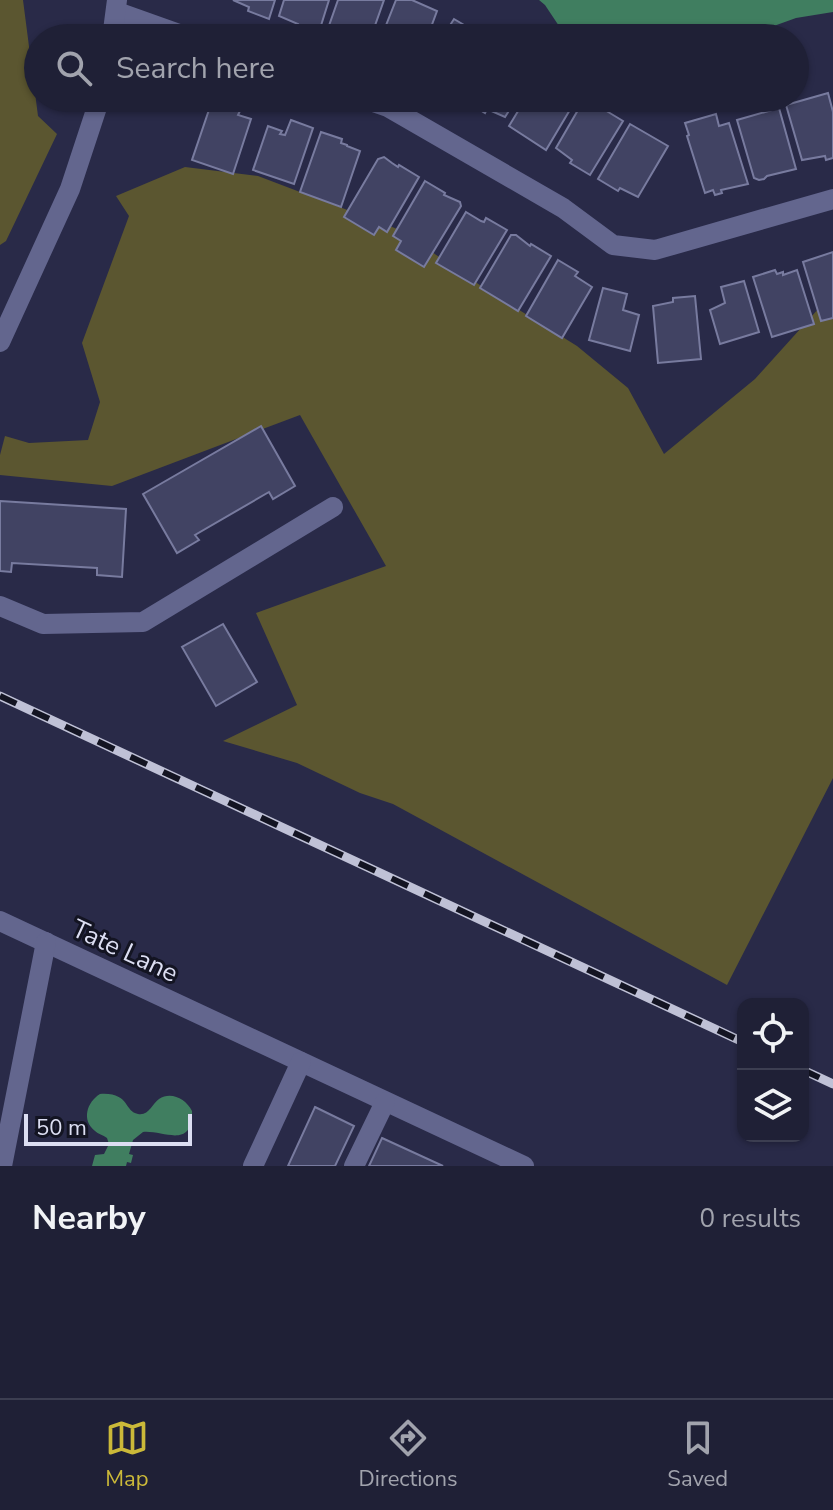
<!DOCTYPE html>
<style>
:root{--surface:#1f2036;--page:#27283e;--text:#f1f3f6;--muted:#a1a3ad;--line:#3c3e51;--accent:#cbb939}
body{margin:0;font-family:"Nunito Sans",sans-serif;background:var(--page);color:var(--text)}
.controls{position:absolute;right:24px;bottom:24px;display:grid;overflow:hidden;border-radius:16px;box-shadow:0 2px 6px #0004}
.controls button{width:72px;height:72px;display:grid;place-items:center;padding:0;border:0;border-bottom:2px solid var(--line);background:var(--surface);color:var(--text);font:40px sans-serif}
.scale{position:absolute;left:24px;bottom:20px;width:168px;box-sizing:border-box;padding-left:8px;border:4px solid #dcdef2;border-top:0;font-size:22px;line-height:28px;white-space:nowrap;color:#dcdef2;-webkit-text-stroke:6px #131422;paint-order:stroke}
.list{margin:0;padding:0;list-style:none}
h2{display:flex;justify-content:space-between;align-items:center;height:104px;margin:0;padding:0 32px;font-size:34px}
h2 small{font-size:26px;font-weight:400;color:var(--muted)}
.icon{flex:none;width:44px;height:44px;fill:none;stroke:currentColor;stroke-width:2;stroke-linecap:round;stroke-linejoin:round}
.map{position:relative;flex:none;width:833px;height:1166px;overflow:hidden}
.search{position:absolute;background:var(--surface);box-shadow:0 2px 6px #0004;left:24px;right:24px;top:24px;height:88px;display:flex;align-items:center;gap:20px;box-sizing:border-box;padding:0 28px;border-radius:44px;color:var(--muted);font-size:30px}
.sheet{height:232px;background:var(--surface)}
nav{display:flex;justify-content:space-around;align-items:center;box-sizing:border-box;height:112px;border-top:2px solid var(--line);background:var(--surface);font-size:22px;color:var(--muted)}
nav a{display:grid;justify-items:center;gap:4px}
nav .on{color:var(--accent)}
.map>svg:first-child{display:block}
.green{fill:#5b5630}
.water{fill:#407e60}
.building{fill:#414363;stroke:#787b9f;stroke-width:2}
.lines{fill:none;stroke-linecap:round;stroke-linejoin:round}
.minor{stroke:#63668e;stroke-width:20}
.rail-casing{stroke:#bfc1d6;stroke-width:9}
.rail{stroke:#131422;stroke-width:6;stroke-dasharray:18;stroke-linecap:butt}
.labels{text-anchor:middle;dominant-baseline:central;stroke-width:6;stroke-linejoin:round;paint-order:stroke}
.street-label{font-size:26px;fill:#dcdef2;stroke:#131422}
</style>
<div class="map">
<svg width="833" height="1166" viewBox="0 0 833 1166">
<rect width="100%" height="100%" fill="#292a48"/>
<g class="green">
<path d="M 0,0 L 23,0 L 38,116 L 57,134 L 6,241 L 0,245 Z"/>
<path d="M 185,167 L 258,176 L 400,230 L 487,290 L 577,346 L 628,388 L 664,454 L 755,379 L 820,307 L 833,306 L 833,778 L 727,985 L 393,804 L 360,793 L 297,763 L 223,741 L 297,705 L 256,613 L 386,566 L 300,415 L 112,486 L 0,475 L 0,455 L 5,436 L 29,443 L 88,440 L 100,402 L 82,343 L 129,216 L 116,196 Z"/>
</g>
<g class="water">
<path d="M 539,0 L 833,0 L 833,12 L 796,18 L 740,38 L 567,38 L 545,5 Z"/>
<path d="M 100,1094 C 130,1092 124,1112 138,1114 C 149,1116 152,1104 159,1099 C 171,1091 186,1099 192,1111 C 193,1150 163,1130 143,1132 L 133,1140 L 129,1154 L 133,1155 L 131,1163 L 127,1162 L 126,1166 L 92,1166 L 95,1155 L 104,1154 L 109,1144 L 107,1138 C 103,1135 98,1134 95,1131 C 81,1120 87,1102 100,1094 Z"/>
</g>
<g class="building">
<path d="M 233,0 L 275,0 L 269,19 L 248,11 L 249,7 Z"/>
<path d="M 284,0 L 329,0 L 318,35 L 297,28 L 298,24 L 279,16 Z"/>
<path d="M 338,0 L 384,0 L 372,34 L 354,28 L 351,38 L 325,37 Z"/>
<path d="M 396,0 L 412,0 L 437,11 L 427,38 L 381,38 Z"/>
<path d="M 454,19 L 486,38 L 442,38 Z"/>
<path d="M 828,93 L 833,112 L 833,158 L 826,160 L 825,156 L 802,160 L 786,105 Z"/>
<path d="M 213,98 L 221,98 L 231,101 L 229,108 L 240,111 L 238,115 L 251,119 L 233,174 L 192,160 Z"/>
<path d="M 465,98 L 517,98 L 505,117 L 487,109 L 485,113 L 464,100 Z"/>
<path d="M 526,98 L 577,98 L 546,150 L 509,126 Z"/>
<path d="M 585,98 L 623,121 L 590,175 L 570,163 L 572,160 L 556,148 Z"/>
<path d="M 779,108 L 796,169 L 767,176 L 764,179 L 759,180 L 754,178 L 737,120 Z"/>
<path d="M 716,114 L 719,126 L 729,123 L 748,184 L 721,190 L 722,193 L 715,195 L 713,190 L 705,193 L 687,136 L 689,135 L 685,123 Z"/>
<path d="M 291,120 L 313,128 L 294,184 L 253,170 L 268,126 L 282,131 L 280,134 L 285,135 Z"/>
<path d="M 630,124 L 668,146 L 638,197 L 620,188 L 618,191 L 598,179 Z"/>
<path d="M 321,132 L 342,139 L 341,143 L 347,145 L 347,146 L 360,151 L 341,207 L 300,192 Z"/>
<path d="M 384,157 L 392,163 L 398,167 L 399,165 L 419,177 L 387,232 L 379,227 L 374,235 L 344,217 L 378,159 Z"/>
<path d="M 425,181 L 445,193 L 444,195 L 460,202 L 461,206 L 424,267 L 396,250 L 401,241 L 393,236 Z"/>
<path d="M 466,212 L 481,221 L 484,222 L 486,218 L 507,230 L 474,285 L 436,263 Z"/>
<path d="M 511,235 L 516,235 L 530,246 L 531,244 L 551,256 L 518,311 L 480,288 Z"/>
<path d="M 833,252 L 833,318 L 821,321 L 803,262 Z"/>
<path d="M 558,260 L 578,272 L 575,276 L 592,287 L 562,338 L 526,316 Z"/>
<path d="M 775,270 L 777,274 L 783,272 L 783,275 L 797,270 L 814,324 L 772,337 L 753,277 Z"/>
<path d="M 744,281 L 759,332 L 720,344 L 710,310 L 725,303 L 721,287 Z"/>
<path d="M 603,288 L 627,294 L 623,310 L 639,315 L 630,351 L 589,340 Z"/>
<path d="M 695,296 L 701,359 L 658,363 L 653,306 L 673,302 L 673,298 Z"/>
<path d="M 261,426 L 295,486 L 273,499 L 269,492 L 195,535 L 199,540 L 177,553 L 143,494 Z"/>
<path d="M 0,501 L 126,509 L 122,577 L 97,575 L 97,568 L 12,563 L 11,572 L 0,571 Z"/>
<path d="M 223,624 L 257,682 L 216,706 L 182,647 Z"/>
<path d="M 315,1107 L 354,1126 L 335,1166 L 288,1166 Z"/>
<path d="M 382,1138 L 443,1166 L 369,1166 Z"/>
</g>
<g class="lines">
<g class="minor">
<path d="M 117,12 L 190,38"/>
<path d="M 112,38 L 117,0"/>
<path d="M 362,98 L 388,107 L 563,208 L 613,245 L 655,250 L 833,199"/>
<path d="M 0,342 L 70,189 L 100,98"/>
<path d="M 0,606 L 43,624 L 143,622 L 333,507"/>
<path d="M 0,921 L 524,1166"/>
<path d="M 2,1166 L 46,942"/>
<path d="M 253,1166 L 301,1062"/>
<path d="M 354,1166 L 385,1102"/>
</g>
<defs>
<g id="rail">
<path d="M 0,696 L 743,1042"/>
<path d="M 803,1070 L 833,1084"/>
</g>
</defs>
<use href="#rail" class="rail-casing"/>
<use href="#rail" class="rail"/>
</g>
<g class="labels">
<g class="street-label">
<text transform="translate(125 951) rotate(25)">Tate Lane</text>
</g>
</g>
</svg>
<div class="controls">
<button><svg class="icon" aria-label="locate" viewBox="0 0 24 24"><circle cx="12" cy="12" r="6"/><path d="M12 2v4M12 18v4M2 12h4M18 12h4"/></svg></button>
<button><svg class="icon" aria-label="layers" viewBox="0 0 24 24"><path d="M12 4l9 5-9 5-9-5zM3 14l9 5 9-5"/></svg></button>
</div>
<div class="scale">50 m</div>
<div class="search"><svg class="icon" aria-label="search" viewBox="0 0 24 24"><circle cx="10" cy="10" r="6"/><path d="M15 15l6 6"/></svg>Search here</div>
</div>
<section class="sheet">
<h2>Nearby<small>0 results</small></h2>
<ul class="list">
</ul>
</section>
<nav>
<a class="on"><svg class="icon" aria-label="map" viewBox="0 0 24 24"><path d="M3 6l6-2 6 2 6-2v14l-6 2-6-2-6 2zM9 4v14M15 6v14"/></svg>Map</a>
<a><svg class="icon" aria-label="directions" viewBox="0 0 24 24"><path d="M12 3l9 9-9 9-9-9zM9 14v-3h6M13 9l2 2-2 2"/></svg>Directions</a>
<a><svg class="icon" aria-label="saved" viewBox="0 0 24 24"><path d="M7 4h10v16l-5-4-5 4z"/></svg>Saved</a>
</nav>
